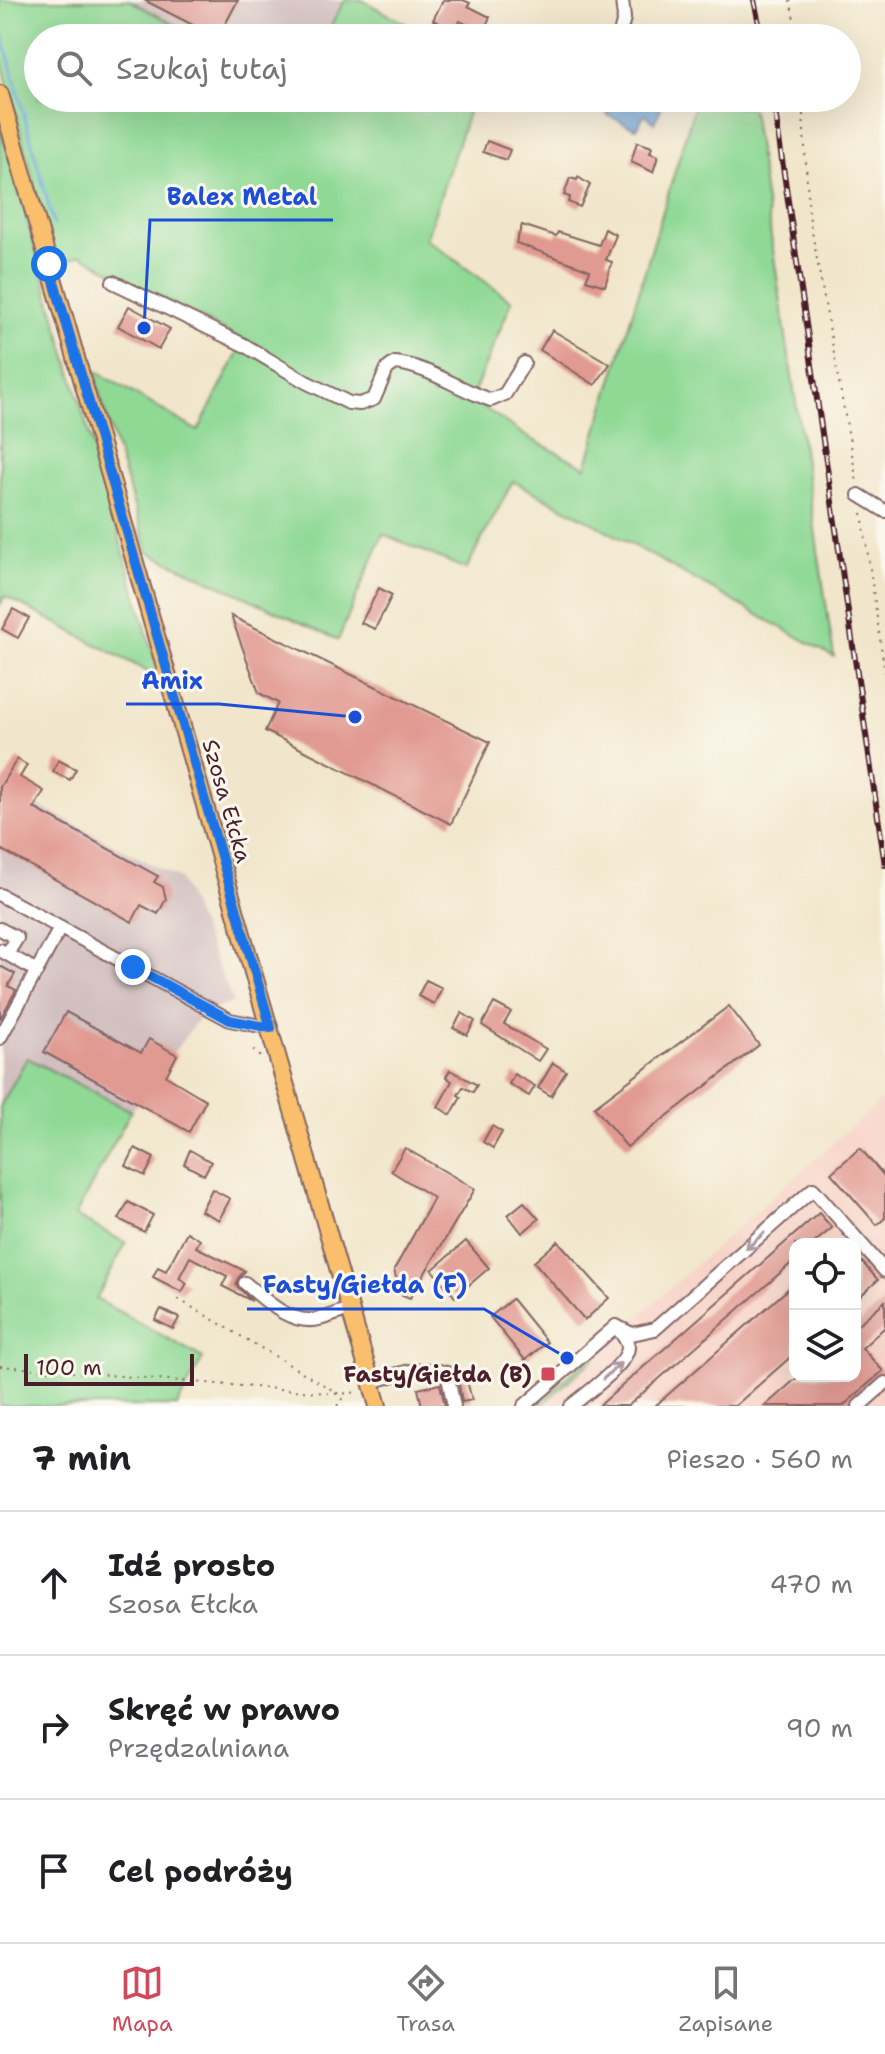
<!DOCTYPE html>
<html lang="pl">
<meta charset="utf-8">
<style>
:root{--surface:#fff;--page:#f6f6f6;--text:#202124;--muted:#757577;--line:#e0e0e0;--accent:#d1495b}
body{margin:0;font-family:"Shantell Sans",sans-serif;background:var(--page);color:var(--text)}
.controls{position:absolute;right:24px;bottom:24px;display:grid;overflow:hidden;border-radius:16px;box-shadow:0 8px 32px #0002}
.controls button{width:72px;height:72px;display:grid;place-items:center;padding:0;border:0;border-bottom:2px solid var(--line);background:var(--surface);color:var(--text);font:40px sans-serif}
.scale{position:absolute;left:24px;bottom:20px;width:170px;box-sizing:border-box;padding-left:8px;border:4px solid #4a1f2b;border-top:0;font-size:22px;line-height:28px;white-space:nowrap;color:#4a1f2b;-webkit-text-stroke:6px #fbf7ec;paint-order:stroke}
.stop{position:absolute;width:24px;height:24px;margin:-18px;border:6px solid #1a73e8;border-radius:50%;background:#fff}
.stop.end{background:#1a73e8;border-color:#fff;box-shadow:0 2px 8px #0008}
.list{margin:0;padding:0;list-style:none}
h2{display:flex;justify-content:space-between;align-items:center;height:104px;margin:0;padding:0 32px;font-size:34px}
h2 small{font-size:26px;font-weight:400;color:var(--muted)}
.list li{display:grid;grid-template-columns:52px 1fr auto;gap:24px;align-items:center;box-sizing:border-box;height:144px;padding:0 32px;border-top:2px solid var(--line)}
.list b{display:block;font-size:30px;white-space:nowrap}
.list p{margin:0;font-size:26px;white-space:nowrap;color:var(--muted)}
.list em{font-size:26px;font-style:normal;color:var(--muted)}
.icon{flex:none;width:44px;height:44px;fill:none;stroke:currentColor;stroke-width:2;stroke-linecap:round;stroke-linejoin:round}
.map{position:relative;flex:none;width:885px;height:1406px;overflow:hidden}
.search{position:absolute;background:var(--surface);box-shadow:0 8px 32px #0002;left:24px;right:24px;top:24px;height:88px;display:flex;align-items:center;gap:20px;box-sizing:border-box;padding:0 28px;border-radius:44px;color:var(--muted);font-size:30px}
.sheet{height:536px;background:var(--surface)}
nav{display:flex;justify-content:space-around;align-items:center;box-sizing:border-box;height:112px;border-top:2px solid var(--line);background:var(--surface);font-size:22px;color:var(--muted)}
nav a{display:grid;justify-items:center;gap:4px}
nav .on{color:var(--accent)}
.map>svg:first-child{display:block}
.built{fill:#f7d1c6;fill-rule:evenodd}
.industrial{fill:#d2bfbf}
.green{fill:#8fd995;stroke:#6c7c60;stroke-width:2}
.water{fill:#6ba3da;stroke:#5a6182;stroke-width:2}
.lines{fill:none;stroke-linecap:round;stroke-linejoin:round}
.stream{stroke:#6ba3da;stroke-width:3}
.building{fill:#e19a92}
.minor-casing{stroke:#846563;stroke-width:16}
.major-casing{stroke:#846563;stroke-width:20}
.path{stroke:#846563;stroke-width:2;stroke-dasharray:2 6;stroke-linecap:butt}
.minor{stroke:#fff;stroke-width:12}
.major{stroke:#f9bf6d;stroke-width:16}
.rail-casing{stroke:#4a1f2b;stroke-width:6}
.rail{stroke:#fbf7ec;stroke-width:3;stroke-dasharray:9;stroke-linecap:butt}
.oneway{stroke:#ae9aa0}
.route{stroke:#1a73e8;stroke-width:10}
.poi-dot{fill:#d1495b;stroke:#fbf7ec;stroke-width:3}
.labels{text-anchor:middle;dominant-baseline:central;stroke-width:6;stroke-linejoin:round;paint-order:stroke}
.street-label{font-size:22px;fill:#4a1f2b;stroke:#fbf7ec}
.poi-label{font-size:22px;font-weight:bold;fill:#4a1f2b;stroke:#fbf7ec;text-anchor:end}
.leader{fill:none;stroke:#1d4ed8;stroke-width:3}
.callout-dot{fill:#1d4ed8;stroke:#fbf7ec;stroke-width:3}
.callout-label{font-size:24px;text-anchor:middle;font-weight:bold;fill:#1d4ed8;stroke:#fbf7ec;stroke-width:6;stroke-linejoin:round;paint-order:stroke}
</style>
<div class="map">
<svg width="885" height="1406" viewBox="0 0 885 1406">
<rect width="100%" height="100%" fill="#fbf7ec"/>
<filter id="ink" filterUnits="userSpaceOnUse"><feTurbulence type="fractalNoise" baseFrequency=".0125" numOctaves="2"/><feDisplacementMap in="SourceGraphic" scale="16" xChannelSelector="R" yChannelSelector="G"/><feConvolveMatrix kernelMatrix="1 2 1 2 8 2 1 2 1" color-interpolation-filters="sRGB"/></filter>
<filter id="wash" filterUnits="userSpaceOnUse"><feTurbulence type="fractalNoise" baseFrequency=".006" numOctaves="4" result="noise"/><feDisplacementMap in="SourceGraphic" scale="32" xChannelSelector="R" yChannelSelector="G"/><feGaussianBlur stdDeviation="1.8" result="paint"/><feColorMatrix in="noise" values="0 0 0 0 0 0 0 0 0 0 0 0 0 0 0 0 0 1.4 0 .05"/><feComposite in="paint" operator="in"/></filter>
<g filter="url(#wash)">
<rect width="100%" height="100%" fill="#f1e6cb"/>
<path class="built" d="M 885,1097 L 885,1406 L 537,1406 L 635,1319 ZM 795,1244 L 855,1244 L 855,1376 L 795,1376 Z"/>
<g class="industrial">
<path d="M 129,0 L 345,0 L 324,38 L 199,38 Z"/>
<path d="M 0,786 L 180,879 L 233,1002 L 201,1015 L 131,1111 L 28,1058 L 0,1107 Z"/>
</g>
<g class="green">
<path d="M 0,0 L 129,0 L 199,38 L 38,38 L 38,98 L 473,98 L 426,239 L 512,301 L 471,399 L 529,438 L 586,467 L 697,98 L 713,98 L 752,110 L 834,657 L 586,519 L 513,481 L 466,569 L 383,534 L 338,640 L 148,552 L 92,369 L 198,431 L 244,341 L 81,255 L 56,265 L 0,55 Z"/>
<path d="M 345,0 L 362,0 L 432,38 L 324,38 Z"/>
<path d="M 0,127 L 160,678 L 5,596 L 0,605 Z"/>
<path d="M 27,1058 L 131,1111 L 75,1216 L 126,1243 L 96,1299 L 203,1358 L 177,1406 L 0,1406 L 0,1107 Z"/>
<path d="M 614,1336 L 615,1340 L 540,1406 L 534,1406 Z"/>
</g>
<path class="water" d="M 613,98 L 633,98 L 657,103 L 661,109 L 654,123 L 647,115 L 643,116 L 638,127 L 635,128 L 607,115 Z"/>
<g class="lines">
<path class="stream" d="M 0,26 L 54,225"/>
</g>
<g id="blocks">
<g class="building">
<path d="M 144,0 L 238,0 L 218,38 Z"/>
<path d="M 443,0 L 463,0 L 470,3 L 468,6 L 490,17 L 483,32 L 460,21 L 455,31 L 433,20 Z"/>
<path d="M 487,141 L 510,150 L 506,160 L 483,152 Z"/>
<path d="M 637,142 L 652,147 L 650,153 L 658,156 L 653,172 L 631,162 Z"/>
<path d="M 578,177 L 590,185 L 580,207 L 568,202 L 570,197 L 564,195 L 570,178 L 577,180 Z"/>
<path d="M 522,225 L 556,236 L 558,232 L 599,245 L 605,229 L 616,235 L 606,260 L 612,262 L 605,286 L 586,280 L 590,270 L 516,243 Z"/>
<path d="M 129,306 L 170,329 L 159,349 L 118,326 Z"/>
<path d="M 552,330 L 610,364 L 595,385 L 540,350 Z"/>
<path d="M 379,588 L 392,595 L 375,629 L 361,623 Z"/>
<path d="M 13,609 L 29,618 L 18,638 L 2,629 Z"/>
<path d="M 231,616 L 490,742 L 451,824 L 265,731 L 278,703 L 259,693 Z"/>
<path d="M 17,759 L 27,765 L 20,777 L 44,791 L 34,808 L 158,876 L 154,882 L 163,887 L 166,899 L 158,914 L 141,905 L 132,922 L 0,849 L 0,787 Z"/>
<path d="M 58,760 L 76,769 L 70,780 L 53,772 Z"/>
<path d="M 0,966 L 15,974 L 8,986 L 16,990 L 0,1019 Z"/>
<path d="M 426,980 L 442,988 L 434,1004 L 418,996 Z"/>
<path d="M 494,1003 L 511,1012 L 504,1024 L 546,1049 L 538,1061 L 482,1025 Z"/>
<path d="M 729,1006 L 759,1045 L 627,1147 L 594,1107 Z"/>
<path d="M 66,1012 L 141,1053 L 149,1039 L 177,1055 L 166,1076 L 206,1100 L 189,1132 L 44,1052 Z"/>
<path d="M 462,1013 L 475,1021 L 467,1035 L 453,1028 Z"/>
<path d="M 553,1063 L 566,1071 L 551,1096 L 538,1088 Z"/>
<path d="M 450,1070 L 477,1085 L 473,1092 L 463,1087 L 458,1095 L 461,1097 L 451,1115 L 438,1107 L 452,1081 L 446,1077 Z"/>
<path d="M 514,1074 L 535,1086 L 529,1096 L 509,1084 Z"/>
<path d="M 492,1126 L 502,1132 L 493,1148 L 483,1142 Z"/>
<path d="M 135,1148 L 154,1158 L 145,1176 L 126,1166 Z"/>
<path d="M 405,1148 L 475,1189 L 410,1298 L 400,1294 L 394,1270 L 434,1198 L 391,1171 Z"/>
<path d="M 860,1148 L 885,1177 L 885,1218 L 877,1225 L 831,1173 Z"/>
<path d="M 190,1150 L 211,1162 L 204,1175 L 184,1164 Z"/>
<path d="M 212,1189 L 230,1199 L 219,1220 L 201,1211 Z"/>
<path d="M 128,1202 L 153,1215 L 144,1232 L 119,1219 Z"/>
<path d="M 524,1202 L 539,1219 L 522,1233 L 508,1215 Z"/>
<path d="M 819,1213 L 832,1228 L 813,1244 L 795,1244 L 795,1260 L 628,1406 L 599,1406 Z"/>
<path d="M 187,1232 L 200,1240 L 196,1247 L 245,1271 L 238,1278 L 236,1285 L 252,1301 L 222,1286 L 227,1276 L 190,1257 L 179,1278 L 187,1283 L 182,1292 L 153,1277 L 158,1267 L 166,1271 Z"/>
<path d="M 466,1241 L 489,1268 L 455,1297 L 432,1270 Z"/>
<path d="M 558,1241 L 609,1298 L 585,1320 L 534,1262 Z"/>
<path d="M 855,1254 L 878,1280 L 855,1301 Z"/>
<path d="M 795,1283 L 795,1353 L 735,1406 L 655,1406 Z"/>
<path d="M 512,1299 L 547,1342 L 525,1360 L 490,1317 Z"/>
<path d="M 885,1301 L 885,1327 L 862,1348 L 883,1371 L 843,1406 L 765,1406 L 799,1376 L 855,1376 L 855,1327 Z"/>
<path d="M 161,1309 L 179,1318 L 173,1329 L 155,1320 Z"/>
<path d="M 466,1377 L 472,1400 L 462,1402 L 458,1379 Z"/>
<path d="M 440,1384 L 445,1406 L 422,1406 L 418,1389 Z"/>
</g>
</g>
</g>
<g filter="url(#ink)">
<use href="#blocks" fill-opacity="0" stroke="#846563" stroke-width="2"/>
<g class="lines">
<defs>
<g id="minor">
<path d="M 619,38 L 624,18 L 622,0"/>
<path d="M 113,282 L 244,345 L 306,382 L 349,403 L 360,404 L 374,399 L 387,369 L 395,363 C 428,366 459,390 491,400 L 505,394 L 524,363"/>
<path d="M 859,495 L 885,511"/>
<path d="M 0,895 L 230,1020 L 271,1028"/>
<path d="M 0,929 L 17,938 L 7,954"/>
<path d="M 0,950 L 37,971"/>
<path d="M 0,1038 L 60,928"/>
<path d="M 245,1283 C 264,1299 290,1326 319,1319 C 329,1317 339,1312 350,1309"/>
<path d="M 616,1326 L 632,1334 L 655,1329 L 813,1189 L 885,1271"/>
<path d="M 371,1382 C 396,1375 421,1364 447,1373 L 454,1406"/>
<path d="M 524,1406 L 616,1326"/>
<path d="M 571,1406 C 584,1395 630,1363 628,1346 C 627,1340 622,1334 618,1329"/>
<path d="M 859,1406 L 885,1383"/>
</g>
<path id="major" d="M 0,94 L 378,1406"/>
</defs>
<use href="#minor" class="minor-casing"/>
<use href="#major" class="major-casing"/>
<g class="path">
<path d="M 790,0 L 798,38"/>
<path d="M 802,98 L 809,215 L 857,482"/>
<path d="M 862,513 L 885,674"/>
<path d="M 253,1050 L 261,1057"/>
<path d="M 178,1299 L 339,1394 L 358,1392"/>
<path d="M 0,1366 L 339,1394"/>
<path d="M 337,1406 L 346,1395"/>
</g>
<use href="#minor" class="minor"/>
<use href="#major" class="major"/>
<defs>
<g id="rail">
<path d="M 754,0 L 762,38"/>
<path d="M 773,98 L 885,865"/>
</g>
</defs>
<use href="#rail" class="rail-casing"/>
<use href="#rail" class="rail"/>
</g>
<defs><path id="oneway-shaft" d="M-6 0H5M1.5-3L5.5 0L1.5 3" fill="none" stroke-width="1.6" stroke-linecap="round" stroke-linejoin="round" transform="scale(2)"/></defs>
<g class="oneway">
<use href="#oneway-shaft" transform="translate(755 1241) rotate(138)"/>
<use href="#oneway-shaft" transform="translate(612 1371) rotate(-42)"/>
</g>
</g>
<g class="lines" filter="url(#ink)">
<path class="route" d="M 49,264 L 271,1028 L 230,1020 L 133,967"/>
</g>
<rect class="poi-dot" x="540" y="1366" width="16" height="16" rx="4"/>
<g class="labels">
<g class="street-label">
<text transform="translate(227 801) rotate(74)">Szosa Ełcka</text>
</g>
<g class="poi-label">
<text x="532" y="1374">Fasty/Giełda (B)</text>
</g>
</g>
<path class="leader" d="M144 328L150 220H333M355 717L219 704H126M567 1358L484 1309H247"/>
<g class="callout-dot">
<circle cx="144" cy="328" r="8"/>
<circle cx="355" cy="717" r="8"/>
<circle cx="567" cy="1358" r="8"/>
</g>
<g class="callout-label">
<text x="242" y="205">Balex Metal</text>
<text x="172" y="689">Amix</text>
<text x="365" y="1293">Fasty/Giełda (F)</text>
</g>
</svg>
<div class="controls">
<button><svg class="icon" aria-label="locate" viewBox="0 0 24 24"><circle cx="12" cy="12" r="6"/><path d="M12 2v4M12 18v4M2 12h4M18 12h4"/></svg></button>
<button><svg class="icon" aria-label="layers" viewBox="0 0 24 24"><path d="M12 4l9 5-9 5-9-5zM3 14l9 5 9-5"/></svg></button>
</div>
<div class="scale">100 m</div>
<div class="stop" style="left:49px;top:264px"></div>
<div class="stop end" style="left:133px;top:967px"></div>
<div class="search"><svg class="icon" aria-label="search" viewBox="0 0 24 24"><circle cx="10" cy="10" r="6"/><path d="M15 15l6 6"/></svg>Szukaj tutaj</div>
</div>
<section class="sheet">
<h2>7 min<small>Pieszo · 560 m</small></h2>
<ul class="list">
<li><svg class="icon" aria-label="ahead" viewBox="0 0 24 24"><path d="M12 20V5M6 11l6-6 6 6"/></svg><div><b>Idź prosto</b><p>Szosa Ełcka</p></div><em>470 m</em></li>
<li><svg class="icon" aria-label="right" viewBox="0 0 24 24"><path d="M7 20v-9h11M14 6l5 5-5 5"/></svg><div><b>Skręć w prawo</b><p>Przędzalniana</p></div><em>90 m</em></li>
<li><svg class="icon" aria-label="arrive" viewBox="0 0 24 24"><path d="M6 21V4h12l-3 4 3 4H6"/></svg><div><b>Cel podróży</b></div></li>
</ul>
</section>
<nav>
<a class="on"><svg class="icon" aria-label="map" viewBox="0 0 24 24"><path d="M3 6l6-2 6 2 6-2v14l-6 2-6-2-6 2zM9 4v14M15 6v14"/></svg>Mapa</a>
<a><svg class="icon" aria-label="directions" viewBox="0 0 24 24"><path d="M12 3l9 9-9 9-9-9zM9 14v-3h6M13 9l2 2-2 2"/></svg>Trasa</a>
<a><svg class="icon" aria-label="saved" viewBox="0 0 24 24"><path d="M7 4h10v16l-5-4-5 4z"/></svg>Zapisane</a>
</nav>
